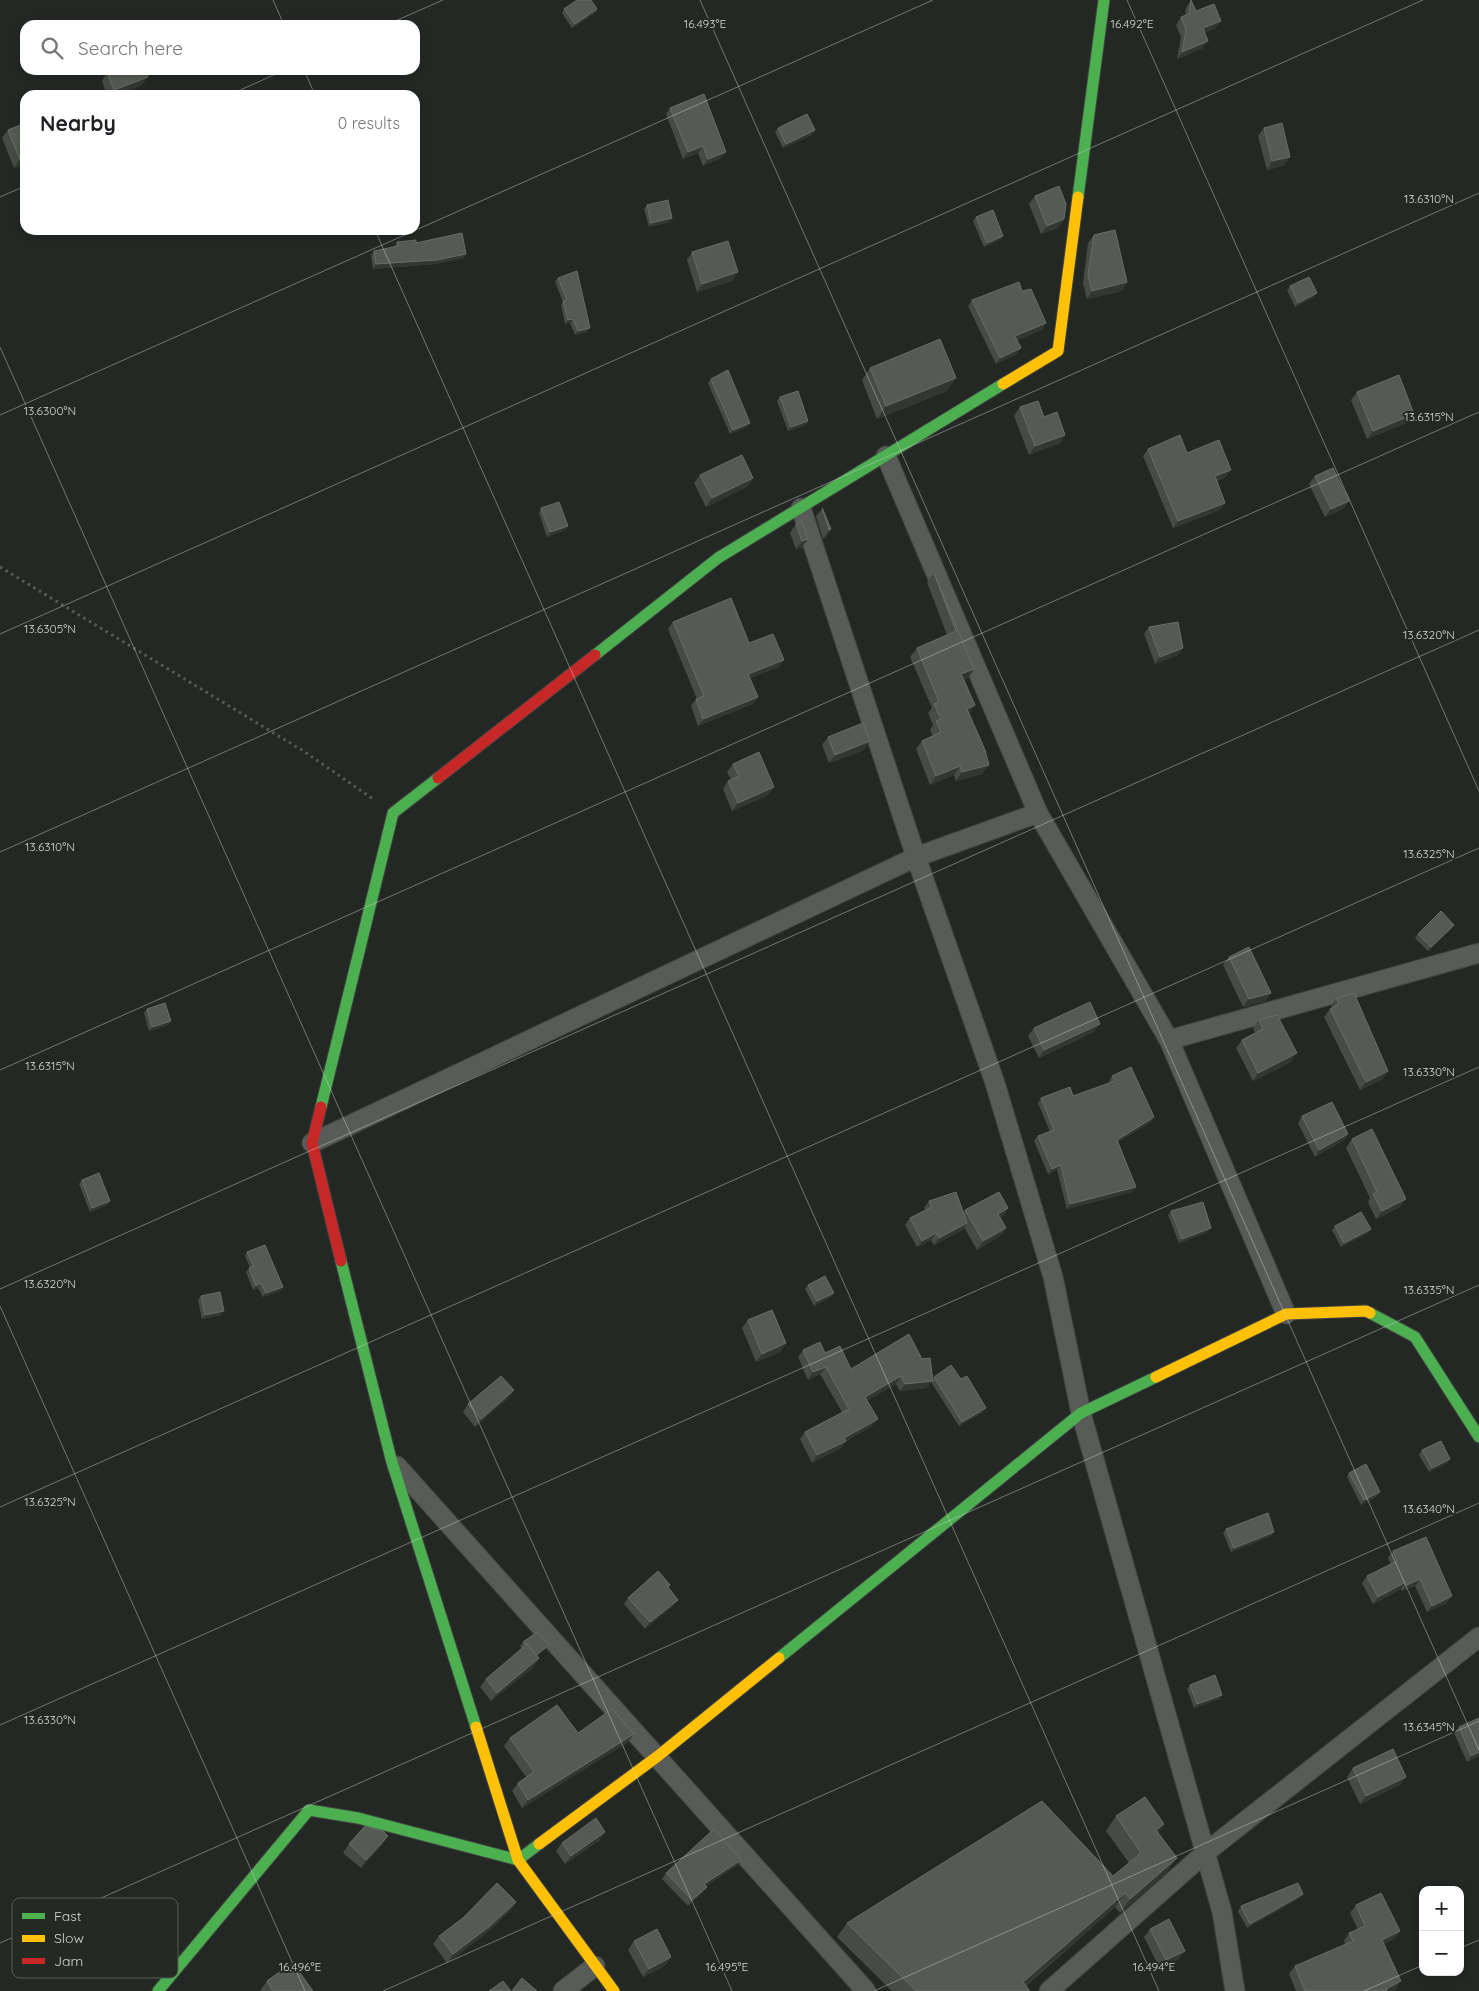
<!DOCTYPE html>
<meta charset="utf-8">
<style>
:root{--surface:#fff;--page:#f6f6f6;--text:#202124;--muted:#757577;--line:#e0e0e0}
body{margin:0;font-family:Quicksand,sans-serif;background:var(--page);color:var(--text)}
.controls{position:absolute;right:15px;bottom:15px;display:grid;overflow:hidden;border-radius:10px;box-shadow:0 2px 8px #0003}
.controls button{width:45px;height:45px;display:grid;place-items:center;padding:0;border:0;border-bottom:1px solid var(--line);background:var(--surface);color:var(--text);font:25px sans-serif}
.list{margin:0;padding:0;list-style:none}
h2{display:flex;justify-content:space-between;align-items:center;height:65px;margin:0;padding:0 20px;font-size:21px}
h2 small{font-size:16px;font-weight:400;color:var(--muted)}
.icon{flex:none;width:28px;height:28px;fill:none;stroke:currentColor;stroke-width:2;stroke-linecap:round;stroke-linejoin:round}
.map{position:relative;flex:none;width:1479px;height:1991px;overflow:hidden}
.search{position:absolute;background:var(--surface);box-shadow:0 2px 8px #0003;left:20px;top:20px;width:400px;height:55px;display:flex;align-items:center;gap:12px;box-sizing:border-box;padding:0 18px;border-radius:15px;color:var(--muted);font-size:19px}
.panel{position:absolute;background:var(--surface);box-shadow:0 2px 8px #0003;left:20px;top:90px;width:400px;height:145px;border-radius:15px}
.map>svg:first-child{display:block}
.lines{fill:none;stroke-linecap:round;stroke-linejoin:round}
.street-casing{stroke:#414441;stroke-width:21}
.fast-casing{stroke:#414441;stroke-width:13}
.slow-casing{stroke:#414441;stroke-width:13}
.jam-casing{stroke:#414441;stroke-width:13}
.path{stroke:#585a57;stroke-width:3;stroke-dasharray:2.5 4;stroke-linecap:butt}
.street{stroke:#585b58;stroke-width:19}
.fast{stroke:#4caf50;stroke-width:11}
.slow{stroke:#ffc107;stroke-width:11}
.jam{stroke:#c62828;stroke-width:11}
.wall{fill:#444c44}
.shaded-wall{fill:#313831}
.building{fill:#535b53;stroke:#676e67}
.ticks{fill:none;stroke:#d1d6d1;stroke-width:1;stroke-opacity:0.45}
.key{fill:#232923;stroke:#575d57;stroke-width:1}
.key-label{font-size:14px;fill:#d1d6d1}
.ticks-label{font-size:12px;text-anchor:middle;fill:#d1d6d1;stroke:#232923;stroke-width:4;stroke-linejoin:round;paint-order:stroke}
</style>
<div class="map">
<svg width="1479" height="1991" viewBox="0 0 1479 1991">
<rect width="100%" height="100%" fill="#242824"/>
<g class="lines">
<defs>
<g id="street">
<path d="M 886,456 L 1038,813 L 1169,1040 L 1286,1314"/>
<path d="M 801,508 L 916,857 L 995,1083 L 1053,1277 L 1081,1413 L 1222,1912 L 1235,1991"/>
<path d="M 1169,1040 L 1479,953"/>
<path d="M 312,1143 L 916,857 L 1038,813"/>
<path d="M 397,1466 L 866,1991"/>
<path d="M 563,1991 L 595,1966"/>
<path d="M 1049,1991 L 1205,1853 L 1479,1637"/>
</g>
<g id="fast">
<path d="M 1078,197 L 1104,0"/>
<path d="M 595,655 L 718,558 L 1003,384"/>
<path d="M 321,1107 L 393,813 L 438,778"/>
<path d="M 341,1261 L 391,1459 L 476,1727"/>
<path d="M 1370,1313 L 1415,1337 L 1479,1437"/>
<path d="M 779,1658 L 1081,1413 L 1156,1377"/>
<path d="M 158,1991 L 309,1810 L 358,1818 L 518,1860 L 539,1844"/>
</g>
<g id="slow">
<path d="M 1003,384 L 1058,351 L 1078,197"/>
<path d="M 1156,1377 L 1286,1314 L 1366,1311 L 1370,1313"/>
<path d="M 476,1727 L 518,1860 L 614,1991"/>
<path d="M 539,1844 L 658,1756 L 779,1658"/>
</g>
<g id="jam">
<path d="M 438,778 L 595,655"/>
<path d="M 321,1107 L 312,1143 L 341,1261"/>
</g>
</defs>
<use href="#street" class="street-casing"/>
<use href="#fast" class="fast-casing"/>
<use href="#slow" class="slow-casing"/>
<use href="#jam" class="jam-casing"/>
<path class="path" d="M 0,567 L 305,752 L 373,799"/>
<use href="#street" class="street"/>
<use href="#fast" class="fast"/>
<use href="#slow" class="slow"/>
<use href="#jam" class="jam"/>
</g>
<g class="wall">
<path d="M 1191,0 L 1196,11 L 1216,28 L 1204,33 L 1203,48 L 1177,59 L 1181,37 L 1176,25 L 1181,17 L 1185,16 L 1186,8 Z"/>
<path d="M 564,9 L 597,9 L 595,13 L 572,28 L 562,13 Z"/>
<path d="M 107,72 L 142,85 L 117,95 L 107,95 L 102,81 Z"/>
<path d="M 670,108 L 721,158 L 703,166 L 698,153 L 683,159 L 666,114 Z"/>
<path d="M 25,123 L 25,164 L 14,168 L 2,138 L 8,130 Z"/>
<path d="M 778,128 L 812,135 L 783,148 L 775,132 Z"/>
<path d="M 1264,128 L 1285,165 L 1267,170 L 1258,136 Z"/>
<path d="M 1035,196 L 1064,219 L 1058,228 L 1041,234 L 1029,204 Z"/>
<path d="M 647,205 L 672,218 L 670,222 L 649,227 L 644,209 Z"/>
<path d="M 976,217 L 1003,236 L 1000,240 L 984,247 L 973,221 Z"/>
<path d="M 1094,235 L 1127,282 L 1122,291 L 1087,299 L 1083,283 L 1088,243 Z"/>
<path d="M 397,242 L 416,243 L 464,258 L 435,264 L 373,269 L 371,255 L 374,251 L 395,247 L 395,246 Z"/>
<path d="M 692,252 L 732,281 L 697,292 L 687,260 Z"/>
<path d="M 558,278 L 587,332 L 575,335 L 570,323 L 565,324 L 561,305 L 563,302 L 555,282 Z"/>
<path d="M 1290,286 L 1314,297 L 1295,307 L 1287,290 Z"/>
<path d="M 972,300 L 1042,330 L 1017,340 L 1017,354 L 996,364 L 968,306 Z"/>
<path d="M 870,368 L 947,391 L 877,419 L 862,380 Z"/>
<path d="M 711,379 L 747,427 L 730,434 L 708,383 Z"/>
<path d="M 1357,392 L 1414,414 L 1409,422 L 1367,439 L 1351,400 Z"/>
<path d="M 780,397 L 806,425 L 788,431 L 777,401 Z"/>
<path d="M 1020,407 L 1065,435 L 1060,443 L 1029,455 L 1014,416 Z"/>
<path d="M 1148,449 L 1187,453 L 1226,477 L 1217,481 L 1225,503 L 1220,510 L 1173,528 L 1143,456 Z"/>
<path d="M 700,475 L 753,478 L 748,486 L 706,507 L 694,483 Z"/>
<path d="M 1315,476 L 1349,501 L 1343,509 L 1325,517 L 1309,484 Z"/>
<path d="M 541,508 L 568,526 L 565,530 L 547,537 L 539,513 Z"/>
<path d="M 823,508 L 831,529 L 825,538 L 823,539 L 816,516 Z"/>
<path d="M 796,524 L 808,539 L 802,547 L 796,549 L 790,533 Z"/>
<path d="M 934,573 L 974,669 L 968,678 L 964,679 L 975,705 L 969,714 L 982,774 L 956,781 L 954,775 L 930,785 L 916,749 L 922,741 L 933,736 L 930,730 L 933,725 L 928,713 L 932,708 L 910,657 L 917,648 L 947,635 L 927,582 Z"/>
<path d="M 673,622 L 749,643 L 779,667 L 750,678 L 758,697 L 753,704 L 698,726 L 691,706 L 696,699 L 697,699 L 668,629 Z"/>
<path d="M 1149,627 L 1178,655 L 1155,664 L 1144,634 Z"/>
<path d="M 828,737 L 864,750 L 829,763 L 822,745 Z"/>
<path d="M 733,764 L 774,787 L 768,795 L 732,811 L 723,789 L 728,781 L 731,780 L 727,772 Z"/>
<path d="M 1451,929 L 1428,951 L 1415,938 L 1418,934 Z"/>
<path d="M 1229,957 L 1271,993 L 1265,1001 L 1243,1007 L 1223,965 Z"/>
<path d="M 1336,998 L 1383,1079 L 1360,1090 L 1324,1017 L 1330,1009 L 1332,1008 L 1331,1006 Z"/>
<path d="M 147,1009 L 168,1025 L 149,1031 L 144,1013 Z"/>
<path d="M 1259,1020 L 1291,1062 L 1253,1081 L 1236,1048 L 1242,1040 L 1255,1033 L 1253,1028 Z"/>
<path d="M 1034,1028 L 1094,1032 L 1039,1058 L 1028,1036 Z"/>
<path d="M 1112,1076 L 1151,1122 L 1118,1142 L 1132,1192 L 1067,1209 L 1057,1170 L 1048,1174 L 1034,1141 L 1038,1136 L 1050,1132 L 1038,1103 L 1041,1098 L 1073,1096 L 1110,1083 L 1109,1081 Z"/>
<path d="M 1302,1116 L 1348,1134 L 1344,1140 L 1315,1157 L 1298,1123 Z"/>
<path d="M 1352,1139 L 1400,1207 L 1376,1219 L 1368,1202 L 1370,1198 L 1346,1148 Z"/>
<path d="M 82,1180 L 110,1201 L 107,1205 L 90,1212 L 79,1184 Z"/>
<path d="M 929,1201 L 963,1212 L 965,1210 L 1008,1208 L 1003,1216 L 1000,1218 L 1006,1228 L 1000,1236 L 977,1250 L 964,1227 L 963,1230 L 934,1245 L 931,1240 L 917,1247 L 905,1225 L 910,1218 L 925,1210 L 924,1208 Z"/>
<path d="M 1171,1211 L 1208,1232 L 1179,1243 L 1168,1215 Z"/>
<path d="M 1335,1226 L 1371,1229 L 1368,1233 L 1341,1247 L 1332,1230 Z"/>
<path d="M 247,1252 L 283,1287 L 280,1291 L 263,1297 L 258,1288 L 253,1290 L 246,1272 L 250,1268 L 245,1256 Z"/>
<path d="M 808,1285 L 831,1297 L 814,1306 L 805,1289 Z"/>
<path d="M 201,1296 L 221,1315 L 202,1319 L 198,1300 Z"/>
<path d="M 748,1320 L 786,1343 L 780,1352 L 756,1362 L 742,1328 Z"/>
<path d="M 803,1350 L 825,1353 L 851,1369 L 933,1379 L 934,1377 L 983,1412 L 959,1426 L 931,1382 L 927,1388 L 900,1391 L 896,1384 L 867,1400 L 872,1426 L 845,1442 L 841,1448 L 812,1463 L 800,1439 L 805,1432 L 842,1412 L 820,1374 L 808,1380 L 798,1357 Z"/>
<path d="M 514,1390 L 508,1398 L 475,1427 L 463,1412 L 468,1404 Z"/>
<path d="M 1422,1450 L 1450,1459 L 1447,1463 L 1429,1472 L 1419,1455 Z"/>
<path d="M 1349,1473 L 1377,1496 L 1361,1505 L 1347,1477 Z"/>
<path d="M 1226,1529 L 1274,1532 L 1271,1536 L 1231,1552 L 1223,1533 Z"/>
<path d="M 1393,1551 L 1447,1603 L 1427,1612 L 1415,1586 L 1402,1591 L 1401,1589 L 1373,1604 L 1362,1583 L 1367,1576 L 1391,1564 L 1388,1558 Z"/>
<path d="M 668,1588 L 673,1606 L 645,1629 L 624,1604 L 628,1598 Z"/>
<path d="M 523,1642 L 546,1649 L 537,1656 L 534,1667 L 491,1701 L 480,1687 L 486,1679 L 522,1649 L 520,1646 Z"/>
<path d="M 1190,1685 L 1219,1699 L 1194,1708 L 1187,1689 Z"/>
<path d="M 1479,1718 L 1479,1756 L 1467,1762 L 1454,1733 L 1459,1727 Z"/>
<path d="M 578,1733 L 634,1734 L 628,1742 L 522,1808 L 512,1791 L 518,1783 L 526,1777 L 504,1746 L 510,1738 Z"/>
<path d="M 1353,1768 L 1400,1785 L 1360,1804 L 1347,1777 Z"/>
<path d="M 1116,1816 L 1164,1824 L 1158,1833 L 1167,1872 L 1120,1913 L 1115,1907 L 1026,1986 L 1030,1991 L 892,1991 L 837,1937 L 847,1923 L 1113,1876 L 1129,1863 L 1106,1831 Z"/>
<path d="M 600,1840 L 565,1864 L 556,1851 L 562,1843 Z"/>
<path d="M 349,1844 L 383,1844 L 361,1868 L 343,1853 Z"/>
<path d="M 741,1860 L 736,1866 L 706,1886 L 707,1887 L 702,1893 L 688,1906 L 662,1879 L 666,1873 Z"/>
<path d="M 1303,1894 L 1300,1898 L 1247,1928 L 1238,1911 L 1241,1906 Z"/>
<path d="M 1356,1905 L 1400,1931 L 1394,1939 L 1384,1944 L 1396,1989 L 1392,1991 L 1296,1991 L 1289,1974 L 1295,1966 L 1345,1945 L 1344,1941 L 1349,1933 L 1358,1929 L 1350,1913 Z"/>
<path d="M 511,1910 L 484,1935 L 447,1963 L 433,1944 L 439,1936 Z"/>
<path d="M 1150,1929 L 1179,1959 L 1160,1969 L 1144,1937 Z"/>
<path d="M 634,1941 L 666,1965 L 643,1977 L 628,1950 Z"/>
<path d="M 267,1981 L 313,1991 L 260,1991 Z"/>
</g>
<g class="shaded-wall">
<path d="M 597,9 L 595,13 L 572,28 L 575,24 Z"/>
<path d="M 1221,21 L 1216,28 L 1198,35 L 1203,28 Z"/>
<path d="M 1208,41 L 1203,48 L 1177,59 L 1182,52 Z"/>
<path d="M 148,77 L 142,85 L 117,95 L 111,95 L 114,90 Z"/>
<path d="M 815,130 L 812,135 L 783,148 L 786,144 Z"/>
<path d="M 703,146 L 698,153 L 683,159 L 688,152 Z"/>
<path d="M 726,152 L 721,158 L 703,166 L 708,159 Z"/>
<path d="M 1290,157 L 1285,165 L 1267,170 L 1272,161 Z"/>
<path d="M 25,158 L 25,164 L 14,168 L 20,160 Z"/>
<path d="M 672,218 L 670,222 L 649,227 L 651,223 Z"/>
<path d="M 1064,219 L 1058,228 L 1041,234 L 1047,226 Z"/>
<path d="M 1003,236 L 1000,240 L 984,247 L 987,243 Z"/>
<path d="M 466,254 L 464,258 L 435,264 L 373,269 L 376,264 Z"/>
<path d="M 738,272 L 732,281 L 697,292 L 702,284 Z"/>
<path d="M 1127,282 L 1122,291 L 1087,299 L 1092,291 Z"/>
<path d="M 1317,293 L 1314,297 L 1295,307 L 1298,303 Z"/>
<path d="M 573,319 L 570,323 L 565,324 L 568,320 Z"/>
<path d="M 1046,323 L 1042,330 L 1011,343 L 1015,336 Z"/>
<path d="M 590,328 L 587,332 L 575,335 L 578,331 Z"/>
<path d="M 1021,348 L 1017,354 L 996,364 L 1000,358 Z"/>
<path d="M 956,378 L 947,391 L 877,419 L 886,406 Z"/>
<path d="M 1414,414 L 1409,422 L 1367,439 L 1373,431 Z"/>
<path d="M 808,421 L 806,425 L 788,431 L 791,427 Z"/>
<path d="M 750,423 L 747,427 L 730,434 L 733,430 Z"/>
<path d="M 1065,435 L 1060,443 L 1029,455 L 1035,446 Z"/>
<path d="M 1231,470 L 1226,477 L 1210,483 L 1215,476 Z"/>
<path d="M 753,478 L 748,486 L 706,507 L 712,498 Z"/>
<path d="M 1349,501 L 1343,509 L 1325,517 L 1331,509 Z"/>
<path d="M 1225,503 L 1220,510 L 1173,528 L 1178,521 Z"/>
<path d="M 568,526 L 565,530 L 547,537 L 550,532 Z"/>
<path d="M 831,529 L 825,538 L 823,539 L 829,530 Z"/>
<path d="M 808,539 L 802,547 L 796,549 L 802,541 Z"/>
<path d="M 1183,648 L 1178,655 L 1155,664 L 1160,657 Z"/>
<path d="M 784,660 L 779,667 L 743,681 L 748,674 Z"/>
<path d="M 974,669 L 968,678 L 955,683 L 961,674 Z"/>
<path d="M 758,697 L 753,704 L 698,726 L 703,719 Z"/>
<path d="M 975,705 L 969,714 L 967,709 Z"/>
<path d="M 870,741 L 864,750 L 829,763 L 835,755 Z"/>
<path d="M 989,765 L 982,774 L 956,781 L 962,772 Z"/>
<path d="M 960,766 L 954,775 L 930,785 L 936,776 Z"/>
<path d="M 774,787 L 768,795 L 732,811 L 738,803 Z"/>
<path d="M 1454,925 L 1451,929 L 1428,951 L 1431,947 Z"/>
<path d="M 1271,993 L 1265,1001 L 1243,1007 L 1249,999 Z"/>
<path d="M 171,1021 L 168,1025 L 149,1031 L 152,1027 Z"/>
<path d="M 1100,1024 L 1094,1032 L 1039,1058 L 1044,1050 Z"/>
<path d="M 1297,1053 L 1291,1062 L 1253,1081 L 1258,1073 Z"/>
<path d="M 1388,1071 L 1383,1079 L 1360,1090 L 1366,1082 Z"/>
<path d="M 1154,1117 L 1151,1122 L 1113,1145 L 1117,1140 Z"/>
<path d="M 1348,1134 L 1344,1140 L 1315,1157 L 1319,1150 Z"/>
<path d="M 1061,1165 L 1057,1170 L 1048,1174 L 1052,1169 Z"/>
<path d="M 1136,1187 L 1132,1192 L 1067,1209 L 1070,1204 Z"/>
<path d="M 1406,1199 L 1400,1207 L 1376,1219 L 1382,1211 Z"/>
<path d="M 110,1201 L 107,1205 L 90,1212 L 92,1208 Z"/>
<path d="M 1008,1208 L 1003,1216 L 992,1222 L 998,1214 Z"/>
<path d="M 967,1223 L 963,1230 L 934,1245 L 939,1238 Z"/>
<path d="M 1006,1228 L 1000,1236 L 977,1250 L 983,1241 Z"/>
<path d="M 1211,1228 L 1208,1232 L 1179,1243 L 1182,1239 Z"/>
<path d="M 1371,1229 L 1368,1233 L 1341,1247 L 1344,1243 Z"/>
<path d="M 936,1233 L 931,1240 L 917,1247 L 922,1241 Z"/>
<path d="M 261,1283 L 258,1288 L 253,1290 L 256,1286 Z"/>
<path d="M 283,1287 L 280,1291 L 263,1297 L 266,1293 Z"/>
<path d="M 834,1293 L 831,1297 L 814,1306 L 817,1301 Z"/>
<path d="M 224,1311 L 221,1315 L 202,1319 L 205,1315 Z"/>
<path d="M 786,1343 L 780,1352 L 756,1362 L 762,1354 Z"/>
<path d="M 826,1367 L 820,1374 L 808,1380 L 813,1372 Z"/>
<path d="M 901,1376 L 896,1384 L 860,1405 L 865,1397 Z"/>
<path d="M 933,1381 L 927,1388 L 900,1391 L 905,1384 Z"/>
<path d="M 514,1390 L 508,1398 L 475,1427 L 481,1419 Z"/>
<path d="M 986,1408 L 983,1412 L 959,1426 L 962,1422 Z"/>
<path d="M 878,1419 L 872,1426 L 845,1442 L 841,1448 L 812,1463 L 817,1455 L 844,1438 Z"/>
<path d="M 1450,1459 L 1447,1463 L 1429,1472 L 1432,1468 Z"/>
<path d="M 1380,1492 L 1377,1496 L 1361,1505 L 1364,1500 Z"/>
<path d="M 1274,1532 L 1271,1536 L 1231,1552 L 1234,1548 Z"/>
<path d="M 1420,1579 L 1415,1586 L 1402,1591 L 1407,1585 Z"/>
<path d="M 1406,1582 L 1401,1589 L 1373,1604 L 1378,1597 Z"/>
<path d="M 1452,1596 L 1447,1603 L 1427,1612 L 1432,1606 Z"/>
<path d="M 678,1600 L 673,1606 L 645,1629 L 650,1622 Z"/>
<path d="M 549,1645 L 546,1649 L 531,1661 L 534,1657 Z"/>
<path d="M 539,1658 L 534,1667 L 491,1701 L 497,1693 Z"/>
<path d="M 1222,1695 L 1219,1699 L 1194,1708 L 1197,1704 Z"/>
<path d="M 634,1734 L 628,1742 L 522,1808 L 528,1800 Z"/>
<path d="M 1479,1752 L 1479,1756 L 1467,1762 L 1471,1756 Z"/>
<path d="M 1406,1777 L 1400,1785 L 1360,1804 L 1366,1796 Z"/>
<path d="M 1164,1824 L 1155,1838 L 1156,1830 Z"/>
<path d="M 605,1832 L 600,1840 L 565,1864 L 571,1856 Z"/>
<path d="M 388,1836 L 383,1844 L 361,1868 L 366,1860 Z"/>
<path d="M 1177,1858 L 1167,1872 L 1120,1913 L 1130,1899 Z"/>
<path d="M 741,1860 L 736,1866 L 700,1890 L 704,1884 Z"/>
<path d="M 707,1887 L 702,1893 L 688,1906 L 692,1900 Z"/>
<path d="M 1125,1893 L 1115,1907 L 1019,1991 L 1023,1982 Z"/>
<path d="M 1303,1894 L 1300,1898 L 1247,1928 L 1250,1924 Z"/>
<path d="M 516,1902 L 511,1910 L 484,1935 L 447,1963 L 453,1954 Z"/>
<path d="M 1400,1931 L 1394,1939 L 1376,1948 L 1382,1940 Z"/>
<path d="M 1185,1951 L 1179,1959 L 1160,1969 L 1166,1960 Z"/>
<path d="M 671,1957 L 666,1965 L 643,1977 L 649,1969 Z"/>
<path d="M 1401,1981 L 1396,1989 L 1392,1991 L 1384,1991 L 1386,1989 Z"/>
</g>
<g class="building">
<path d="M 577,0 L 591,0 L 597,9 L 575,24 L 564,9 Z"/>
<path d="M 1191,0 L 1196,11 L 1214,4 L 1221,21 L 1203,28 L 1208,41 L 1182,52 L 1186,30 L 1181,17 L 1189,14 Z"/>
<path d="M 114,70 L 146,70 L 148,77 L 114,90 L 107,72 Z"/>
<path d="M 704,94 L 726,152 L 708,159 L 703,146 L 688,152 L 670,108 Z"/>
<path d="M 807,114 L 815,130 L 786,144 L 778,128 Z"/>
<path d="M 25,123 L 25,158 L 20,160 L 8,130 Z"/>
<path d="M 1282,123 L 1290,157 L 1272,161 L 1264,128 Z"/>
<path d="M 1059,186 L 1066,204 L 1064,219 L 1047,226 L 1035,196 Z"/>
<path d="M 668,200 L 672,218 L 651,223 L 647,205 Z"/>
<path d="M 993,210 L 1003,236 L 987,243 L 976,217 Z"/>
<path d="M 1115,230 L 1127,282 L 1092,291 L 1088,275 L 1094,235 Z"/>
<path d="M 462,233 L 466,254 L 437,260 L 376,264 L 374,251 L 398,246 L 397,242 L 416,240 L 416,243 Z"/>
<path d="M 728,241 L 738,272 L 702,284 L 692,252 Z"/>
<path d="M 577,271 L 590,328 L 578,331 L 573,319 L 568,320 L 563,301 L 567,300 L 558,278 Z"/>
<path d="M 1309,277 L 1317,293 L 1298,303 L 1290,286 Z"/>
<path d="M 1019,282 L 1022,291 L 1031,289 L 1046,323 L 1015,336 L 1021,348 L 1000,358 L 972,300 Z"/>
<path d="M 940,339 L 956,378 L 886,406 L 870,368 Z"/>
<path d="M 728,370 L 750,423 L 733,430 L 711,379 Z"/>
<path d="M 1399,375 L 1414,414 L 1373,431 L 1357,392 Z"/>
<path d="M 798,391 L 808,421 L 791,427 L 780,397 Z"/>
<path d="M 1038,401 L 1044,417 L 1057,412 L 1065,435 L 1035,446 L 1020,407 Z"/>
<path d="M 1180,435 L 1187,453 L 1219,440 L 1231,470 L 1215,476 L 1225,503 L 1178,521 L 1148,449 Z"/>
<path d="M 742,455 L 753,478 L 712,498 L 700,475 Z"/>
<path d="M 1333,468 L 1349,501 L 1331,509 L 1315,476 Z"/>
<path d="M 559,502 L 568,526 L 550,532 L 541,508 Z"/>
<path d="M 822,508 L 831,529 L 829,530 Z"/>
<path d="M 802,521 L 808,539 L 802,541 L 796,524 Z"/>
<path d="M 934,573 L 974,669 L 961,674 L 975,705 L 967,709 L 985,750 L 989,765 L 962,772 L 960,766 L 936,776 L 922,741 L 941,732 L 936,721 L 941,719 L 934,704 L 939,702 L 917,648 L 956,631 Z"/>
<path d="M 731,598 L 749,643 L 773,634 L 784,660 L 748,674 L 758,697 L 703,719 L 696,699 L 704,696 L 673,622 Z"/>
<path d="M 1178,622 L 1183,648 L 1160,657 L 1149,627 Z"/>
<path d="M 863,723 L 870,741 L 835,755 L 828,737 Z"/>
<path d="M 759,752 L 774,787 L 738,803 L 728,781 L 739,776 L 733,764 Z"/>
<path d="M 1441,911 L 1454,925 L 1431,947 L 1418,934 Z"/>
<path d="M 1249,947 L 1271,993 L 1249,999 L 1229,957 Z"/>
<path d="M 1354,993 L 1388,1071 L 1366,1082 L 1330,1009 L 1339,1004 L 1336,998 Z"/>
<path d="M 1090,1002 L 1100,1024 L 1044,1050 L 1034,1028 Z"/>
<path d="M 165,1003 L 171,1021 L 152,1027 L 147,1009 Z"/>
<path d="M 1277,1015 L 1297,1053 L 1258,1073 L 1242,1040 L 1263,1029 L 1259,1020 Z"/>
<path d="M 1131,1067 L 1154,1117 L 1117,1140 L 1136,1187 L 1070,1204 L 1061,1165 L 1052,1169 L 1038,1136 L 1054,1130 L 1041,1098 L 1070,1087 L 1073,1096 L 1115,1081 L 1112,1076 Z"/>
<path d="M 1332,1102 L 1348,1134 L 1319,1150 L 1302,1116 Z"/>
<path d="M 1372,1129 L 1406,1199 L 1382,1211 L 1373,1194 L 1377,1192 L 1352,1139 Z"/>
<path d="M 99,1173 L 110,1201 L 92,1208 L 82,1180 Z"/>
<path d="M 956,1192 L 967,1223 L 939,1238 L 936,1233 L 922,1241 L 910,1218 L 932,1207 L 929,1201 Z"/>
<path d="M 999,1192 L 1008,1208 L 998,1214 L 1006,1228 L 983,1241 L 965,1210 Z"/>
<path d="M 1203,1202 L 1211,1228 L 1182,1239 L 1171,1211 Z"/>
<path d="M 1361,1212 L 1371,1229 L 1344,1243 L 1335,1226 Z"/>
<path d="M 265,1245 L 283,1287 L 266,1293 L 261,1283 L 256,1286 L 249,1268 L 254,1266 L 247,1252 Z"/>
<path d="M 825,1276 L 834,1293 L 817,1301 L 808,1285 Z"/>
<path d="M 220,1292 L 224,1311 L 205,1315 L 201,1296 Z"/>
<path d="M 772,1310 L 786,1343 L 762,1354 L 748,1320 Z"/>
<path d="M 909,1334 L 922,1359 L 930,1358 L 933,1381 L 905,1384 L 901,1376 L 865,1397 L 878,1419 L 844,1438 L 846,1441 L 817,1455 L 805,1432 L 849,1409 L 826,1367 L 813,1372 L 803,1350 L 820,1342 L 825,1353 L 840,1346 L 851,1369 Z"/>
<path d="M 951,1365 L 961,1379 L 967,1376 L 986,1408 L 962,1422 L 934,1377 Z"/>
<path d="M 501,1376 L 514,1390 L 481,1419 L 468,1404 Z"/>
<path d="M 1441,1441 L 1450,1459 L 1432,1468 L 1422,1450 Z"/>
<path d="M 1366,1464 L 1380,1492 L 1364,1500 L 1349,1473 Z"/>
<path d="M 1268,1513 L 1274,1532 L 1234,1548 L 1226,1529 Z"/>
<path d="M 1426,1537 L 1452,1596 L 1432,1606 L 1420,1579 L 1407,1585 L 1406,1582 L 1378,1597 L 1367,1576 L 1397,1561 L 1393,1551 Z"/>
<path d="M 658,1571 L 670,1585 L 668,1587 L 678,1600 L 650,1622 L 628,1598 Z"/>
<path d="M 537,1632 L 549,1645 L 536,1655 L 527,1644 L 526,1646 L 523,1642 Z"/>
<path d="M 527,1644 L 539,1658 L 497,1693 L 486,1679 Z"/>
<path d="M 1215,1675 L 1222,1695 L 1197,1704 L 1190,1685 Z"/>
<path d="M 557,1705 L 578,1733 L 612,1709 L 634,1734 L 528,1800 L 518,1783 L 534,1772 L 510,1738 Z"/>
<path d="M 1479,1718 L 1479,1752 L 1471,1756 L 1459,1727 Z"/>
<path d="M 1393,1749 L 1406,1777 L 1366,1796 L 1353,1768 Z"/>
<path d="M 1145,1797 L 1164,1824 L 1156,1830 L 1177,1858 L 1130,1899 L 1125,1893 L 1023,1982 L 1030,1991 L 916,1991 L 847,1923 L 1042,1801 L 1113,1876 L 1141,1853 L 1116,1816 Z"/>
<path d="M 596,1818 L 605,1832 L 571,1856 L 562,1843 Z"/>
<path d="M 365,1826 L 383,1831 L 388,1836 L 366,1860 L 349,1844 Z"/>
<path d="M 714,1829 L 741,1860 L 704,1884 L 707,1887 L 692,1900 L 666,1873 Z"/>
<path d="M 497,1883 L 516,1902 L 490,1926 L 453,1954 L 439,1936 L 463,1918 Z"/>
<path d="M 1298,1883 L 1303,1894 L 1250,1924 L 1241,1906 Z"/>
<path d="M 1381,1893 L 1400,1931 L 1382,1940 L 1401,1981 L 1386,1989 L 1387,1991 L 1305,1991 L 1295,1966 L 1353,1941 L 1349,1933 L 1365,1926 L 1356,1905 Z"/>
<path d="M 1169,1919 L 1185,1951 L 1166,1960 L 1150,1929 Z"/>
<path d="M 657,1929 L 671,1957 L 649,1969 L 634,1941 Z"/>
<path d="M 288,1966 L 295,1966 L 313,1991 L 273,1991 L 267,1981 Z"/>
<path d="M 522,1978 L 537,1991 L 512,1991 Z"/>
<path d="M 503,1981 L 511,1991 L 489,1991 Z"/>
</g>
<path class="ticks" d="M 273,0 L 284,25M 700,0 L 1479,1750M 1127,0 L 1479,791M 386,25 L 443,0M 304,70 L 315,95M 229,95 L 285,70M 0,197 L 25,186M 375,230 L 1159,1991M 0,347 L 732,1991M 0,415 L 933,0M 0,634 L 1423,0M 0,852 L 1479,193M 0,1070 L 1479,412M 0,1289 L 1479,630M 0,1306 L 305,1991M 0,1507 L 1479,848M 0,1725 L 1479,1067M 0,1943 L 1479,1285M 1460,1948 L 1479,1940M 383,1991 L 1479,1503M 874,1991 L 1479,1721M 1364,1991 L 1423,1965"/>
<rect x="12" y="1898" width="166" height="80" rx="8" class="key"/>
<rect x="22" y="1913" width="23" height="6" fill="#4caf50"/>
<rect x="22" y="1935" width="23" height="7" fill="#ffc107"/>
<rect x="22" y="1958" width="23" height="6" fill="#c62828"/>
<g class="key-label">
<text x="54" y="1921">Fast</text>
<text x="54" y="1943">Slow</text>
<text x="54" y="1966">Jam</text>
</g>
<g class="ticks-label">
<text x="705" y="28">16.493°E</text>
<text x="1132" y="28">16.492°E</text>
<text x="1429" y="203">13.6310°N</text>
<text x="50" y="415">13.6300°N</text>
<text x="1429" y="421">13.6315°N</text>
<text x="50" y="633">13.6305°N</text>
<text x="1429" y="639">13.6320°N</text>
<text x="50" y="851">13.6310°N</text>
<text x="1429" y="858">13.6325°N</text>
<text x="50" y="1070">13.6315°N</text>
<text x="1429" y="1076">13.6330°N</text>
<text x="50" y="1288">13.6320°N</text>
<text x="1429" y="1294">13.6335°N</text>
<text x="50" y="1506">13.6325°N</text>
<text x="1429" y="1513">13.6340°N</text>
<text x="50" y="1724">13.6330°N</text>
<text x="1429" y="1731">13.6345°N</text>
<text x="300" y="1971">16.496°E</text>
<text x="727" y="1971">16.495°E</text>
<text x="1154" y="1971">16.494°E</text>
</g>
</svg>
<div class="controls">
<button>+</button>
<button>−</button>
</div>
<div class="search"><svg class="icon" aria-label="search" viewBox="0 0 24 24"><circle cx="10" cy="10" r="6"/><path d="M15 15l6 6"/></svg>Search here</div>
<section class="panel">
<h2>Nearby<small>0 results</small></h2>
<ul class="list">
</ul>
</section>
</div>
